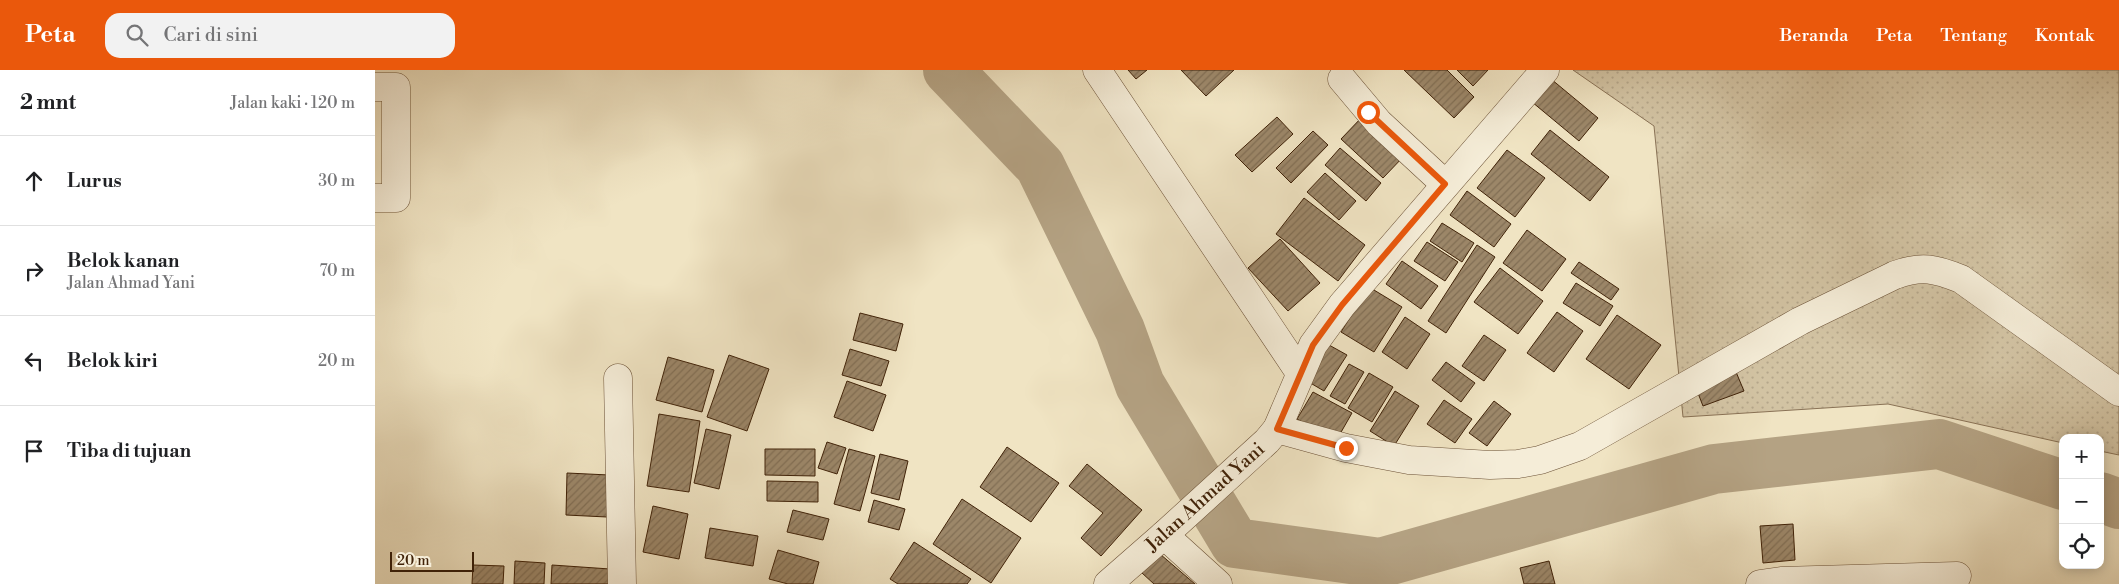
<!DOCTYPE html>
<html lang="id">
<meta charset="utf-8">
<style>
:root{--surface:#fff;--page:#f2f2f2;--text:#202124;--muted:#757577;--line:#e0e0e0;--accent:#ea580c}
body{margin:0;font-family:"Libre Bodoni",serif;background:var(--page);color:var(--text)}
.controls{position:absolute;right:15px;bottom:15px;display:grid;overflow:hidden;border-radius:10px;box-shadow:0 2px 12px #0003}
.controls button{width:45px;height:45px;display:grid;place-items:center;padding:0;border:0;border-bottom:1px solid var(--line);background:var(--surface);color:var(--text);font:25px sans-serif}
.scale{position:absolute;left:15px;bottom:12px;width:84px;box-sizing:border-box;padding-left:5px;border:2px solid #402208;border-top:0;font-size:14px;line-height:18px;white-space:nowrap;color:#402208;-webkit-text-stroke:4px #f5edd8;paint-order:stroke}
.stop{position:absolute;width:15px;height:15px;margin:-11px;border:4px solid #ea580c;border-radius:50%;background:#fff}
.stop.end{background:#ea580c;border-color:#fff;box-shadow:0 1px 5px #0008}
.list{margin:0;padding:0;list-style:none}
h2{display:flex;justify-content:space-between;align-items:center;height:65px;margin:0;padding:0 20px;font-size:21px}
h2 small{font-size:16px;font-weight:400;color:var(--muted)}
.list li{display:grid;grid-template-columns:32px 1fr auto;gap:15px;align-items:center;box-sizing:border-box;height:90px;padding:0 20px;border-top:1px solid var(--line)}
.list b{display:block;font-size:19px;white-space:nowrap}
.list p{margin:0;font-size:16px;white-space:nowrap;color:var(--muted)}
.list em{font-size:16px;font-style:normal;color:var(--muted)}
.icon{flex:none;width:28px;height:28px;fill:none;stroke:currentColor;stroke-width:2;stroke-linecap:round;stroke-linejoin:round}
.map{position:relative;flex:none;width:1744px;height:514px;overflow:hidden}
header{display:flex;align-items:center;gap:30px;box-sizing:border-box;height:70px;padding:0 25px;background:var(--accent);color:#fff}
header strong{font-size:24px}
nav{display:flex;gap:28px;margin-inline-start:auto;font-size:18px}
.search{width:350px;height:45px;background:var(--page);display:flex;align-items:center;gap:12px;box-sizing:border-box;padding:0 18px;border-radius:15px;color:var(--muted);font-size:19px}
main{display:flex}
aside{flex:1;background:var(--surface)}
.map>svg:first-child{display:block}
.grass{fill:url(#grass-dots);stroke:#897256}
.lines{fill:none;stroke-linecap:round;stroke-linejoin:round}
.river{stroke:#b4a283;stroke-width:50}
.building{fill:url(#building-hatch);stroke:#402208}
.minor-casing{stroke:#6c5237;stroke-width:29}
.minor{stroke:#f5edd8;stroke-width:28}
.route{stroke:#ea580c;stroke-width:6}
.labels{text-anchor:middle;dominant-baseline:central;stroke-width:4;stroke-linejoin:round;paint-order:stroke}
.street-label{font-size:19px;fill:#402208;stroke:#f5edd8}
</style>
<header>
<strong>Peta</strong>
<div class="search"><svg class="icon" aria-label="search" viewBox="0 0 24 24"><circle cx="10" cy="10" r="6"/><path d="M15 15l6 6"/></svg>Cari di sini</div>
<nav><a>Beranda</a><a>Peta</a><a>Tentang</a><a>Kontak</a></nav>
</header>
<main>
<aside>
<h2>2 mnt<small>Jalan kaki · 120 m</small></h2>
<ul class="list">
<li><svg class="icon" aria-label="ahead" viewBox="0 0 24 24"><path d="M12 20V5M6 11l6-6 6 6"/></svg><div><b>Lurus</b></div><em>30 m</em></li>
<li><svg class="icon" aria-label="right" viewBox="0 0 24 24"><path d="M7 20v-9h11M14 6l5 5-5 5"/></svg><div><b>Belok kanan</b><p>Jalan Ahmad Yani</p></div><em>70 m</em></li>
<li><svg class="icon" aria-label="left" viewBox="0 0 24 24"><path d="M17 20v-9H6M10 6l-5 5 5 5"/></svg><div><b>Belok kiri</b></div><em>20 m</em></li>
<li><svg class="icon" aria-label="arrive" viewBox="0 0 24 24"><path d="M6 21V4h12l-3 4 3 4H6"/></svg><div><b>Tiba di tujuan</b></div></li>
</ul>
</aside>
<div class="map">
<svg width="1744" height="514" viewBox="0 0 1744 514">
<defs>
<pattern id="grass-dots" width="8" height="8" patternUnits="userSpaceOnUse" patternTransform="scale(1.25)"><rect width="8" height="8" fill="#d2c3a3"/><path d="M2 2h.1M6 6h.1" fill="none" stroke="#b5a78b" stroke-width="1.8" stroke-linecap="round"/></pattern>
<pattern id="building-hatch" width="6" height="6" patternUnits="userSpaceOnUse" patternTransform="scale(1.25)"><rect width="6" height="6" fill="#9c8769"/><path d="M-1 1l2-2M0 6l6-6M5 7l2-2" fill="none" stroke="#816e54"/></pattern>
</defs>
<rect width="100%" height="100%" fill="#f0e4c3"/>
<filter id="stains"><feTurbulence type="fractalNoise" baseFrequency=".004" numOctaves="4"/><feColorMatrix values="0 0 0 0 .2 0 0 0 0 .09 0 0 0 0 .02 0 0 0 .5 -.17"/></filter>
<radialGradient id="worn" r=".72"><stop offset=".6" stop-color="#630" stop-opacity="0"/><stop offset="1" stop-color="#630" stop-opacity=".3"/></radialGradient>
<path class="grass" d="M 1198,0 L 1744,0 L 1744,385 L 1725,381 L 1725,368 L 1688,368 L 1688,373 L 1513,334 L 1308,347 L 1279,56 Z"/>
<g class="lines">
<g class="river">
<path d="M 573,0 L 665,96 L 745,260 L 765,315 L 860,473 L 1005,493 L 1339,399 L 1564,374 L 1688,415"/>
<path d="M 1725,427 L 1744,434"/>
</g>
</g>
<g class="building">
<path d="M 753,0 L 772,0 L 761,9 Z"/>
<path d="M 806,0 L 859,0 L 831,26 Z"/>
<path d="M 1029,0 L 1072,0 L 1099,27 L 1079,48 Z"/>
<path d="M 1082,0 L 1113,0 L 1098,16 Z"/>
<path d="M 1170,4 L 1223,48 L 1204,71 L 1151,27 Z"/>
<path d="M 988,46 L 1030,85 L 1008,108 L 966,69 Z"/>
<path d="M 902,47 L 918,64 L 877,102 L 860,85 Z"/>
<path d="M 1175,60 L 1234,107 L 1215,131 L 1156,84 Z"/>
<path d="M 938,61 L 953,75 L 916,113 L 901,98 Z"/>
<path d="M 965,78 L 1006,113 L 991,131 L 950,95 Z"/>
<path d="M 1132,80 L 1170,108 L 1140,147 L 1102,118 Z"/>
<path d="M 950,103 L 981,131 L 964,150 L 932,122 Z"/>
<path d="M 1092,121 L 1136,154 L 1119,177 L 1075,145 Z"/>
<path d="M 929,128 L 990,175 L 963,211 L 901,164 Z"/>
<path d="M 1067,153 L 1099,173 L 1087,192 L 1055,171 Z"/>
<path d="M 1152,160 L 1191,189 L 1167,221 L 1128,193 Z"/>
<path d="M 905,169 L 945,213 L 913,241 L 873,198 Z"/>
<path d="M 1052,172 L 1083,192 L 1070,211 L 1039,191 Z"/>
<path d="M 1102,175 L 1120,187 L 1071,263 L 1053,251 Z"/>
<path d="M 1027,191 L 1063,216 L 1046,239 L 1011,214 Z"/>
<path d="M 1204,192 L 1244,219 L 1236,230 L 1196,203 Z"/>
<path d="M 1125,198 L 1168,231 L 1143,264 L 1099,232 Z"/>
<path d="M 1201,213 L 1238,236 L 1225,256 L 1188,233 Z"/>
<path d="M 994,217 L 1027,237 L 999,282 L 966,262 Z"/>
<path d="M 1182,242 L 1208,261 L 1179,302 L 1152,283 Z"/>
<path d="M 485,243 L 528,254 L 521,281 L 478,270 Z"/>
<path d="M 1242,245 L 1286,275 L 1254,319 L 1211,289 Z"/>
<path d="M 1030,247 L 1055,264 L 1032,299 L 1007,282 Z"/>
<path d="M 1109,265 L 1131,280 L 1109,311 L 1087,296 Z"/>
<path d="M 954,275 L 972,285 L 949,321 L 932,311 Z"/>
<path d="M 475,279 L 514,291 L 506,316 L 467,305 Z"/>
<path d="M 354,285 L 394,299 L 372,361 L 332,347 Z"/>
<path d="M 293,287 L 339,300 L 327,342 L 281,330 Z"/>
<path d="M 1071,292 L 1100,313 L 1086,332 L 1057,310 Z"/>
<path d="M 974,294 L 989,302 L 970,334 L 955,326 Z"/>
<path d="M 1361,302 L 1369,321 L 1328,336 L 1321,318 Z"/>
<path d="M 994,303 L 1018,317 L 997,352 L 973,338 Z"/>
<path d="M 472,311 L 511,325 L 498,361 L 459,347 Z"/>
<path d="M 1020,321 L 1044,336 L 1019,376 L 995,361 Z"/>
<path d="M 938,322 L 977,343 L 961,371 L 922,349 Z"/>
<path d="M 1069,330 L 1097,349 L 1080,373 L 1052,354 Z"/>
<path d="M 1119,331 L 1136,344 L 1112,376 L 1094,363 Z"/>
<path d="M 284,344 L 325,351 L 314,422 L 272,416 Z"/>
<path d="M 331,359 L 356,365 L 344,419 L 319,413 Z"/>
<path d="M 452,372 L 471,378 L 462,404 L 443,398 Z"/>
<path d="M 632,377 L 684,413 L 656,452 L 605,417 Z"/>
<path d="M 390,379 L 440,379 L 440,406 L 390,405 Z"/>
<path d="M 474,379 L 500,386 L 485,441 L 459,434 Z"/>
<path d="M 505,384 L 533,391 L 524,430 L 496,423 Z"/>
<path d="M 712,394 L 767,440 L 726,486 L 706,468 L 728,443 L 694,416 Z"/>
<path d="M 192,403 L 234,405 L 232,447 L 191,445 Z"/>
<path d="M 392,411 L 443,412 L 443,432 L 392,431 Z"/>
<path d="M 587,429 L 646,468 L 616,513 L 558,474 Z"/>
<path d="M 499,430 L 530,439 L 524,460 L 493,452 Z"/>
<path d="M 278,436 L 313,444 L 304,489 L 268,482 Z"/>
<path d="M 418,440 L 454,449 L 448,470 L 412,462 Z"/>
<path d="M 1418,454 L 1420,490 L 1388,493 L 1385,456 Z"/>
<path d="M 335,458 L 383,466 L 378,496 L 330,488 Z"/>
<path d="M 539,472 L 596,509 L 592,514 L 523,514 L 515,509 Z"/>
<path d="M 403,480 L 444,492 L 438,514 L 413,514 L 394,509 Z"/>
<path d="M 785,484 L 820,514 L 779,514 L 767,503 Z"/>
<path d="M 140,491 L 170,493 L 169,514 L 139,514 Z"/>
<path d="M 1174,491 L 1180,514 L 1149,514 L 1145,498 Z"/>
<path d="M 98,495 L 129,496 L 128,514 L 97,514 Z"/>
<path d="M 177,495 L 235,499 L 234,514 L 176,514 Z"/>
</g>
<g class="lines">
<defs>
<g id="minor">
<path d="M 722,0 L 925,303"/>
<path d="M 967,9 L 1004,53 L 1070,114"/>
<path d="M 0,17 L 21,17 L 21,128 L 0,128"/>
<path d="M 243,308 L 247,514"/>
<path d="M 902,359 L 971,378 L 1034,390 L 1115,395 L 1143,394 L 1165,390 L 1205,376 L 1425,251 L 1520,205 C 1547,195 1561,199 1586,209 L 1744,322"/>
<path d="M 789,465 L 843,514"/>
<path d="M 733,514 L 789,465 L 892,371 L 902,359 L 938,275 L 967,235 L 1170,0"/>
<path d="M 1385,514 L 1406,511 L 1582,506"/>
</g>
</defs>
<use href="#minor" class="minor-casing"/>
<use href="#minor" class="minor"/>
</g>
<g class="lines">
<path class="route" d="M 971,378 L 902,359 L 938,275 L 967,235 L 1070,114 L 993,42"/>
</g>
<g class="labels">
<g class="street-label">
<text transform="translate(830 427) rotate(-42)">Jalan Ahmad Yani</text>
</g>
</g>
<rect width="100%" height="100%" filter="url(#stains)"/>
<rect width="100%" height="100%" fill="url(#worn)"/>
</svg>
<div class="controls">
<button>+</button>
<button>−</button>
<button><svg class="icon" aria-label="locate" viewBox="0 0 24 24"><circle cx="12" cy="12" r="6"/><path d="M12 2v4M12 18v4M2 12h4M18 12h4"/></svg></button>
</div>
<div class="scale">20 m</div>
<div class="stop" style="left:993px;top:42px"></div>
<div class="stop end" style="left:971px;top:378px"></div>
</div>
</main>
